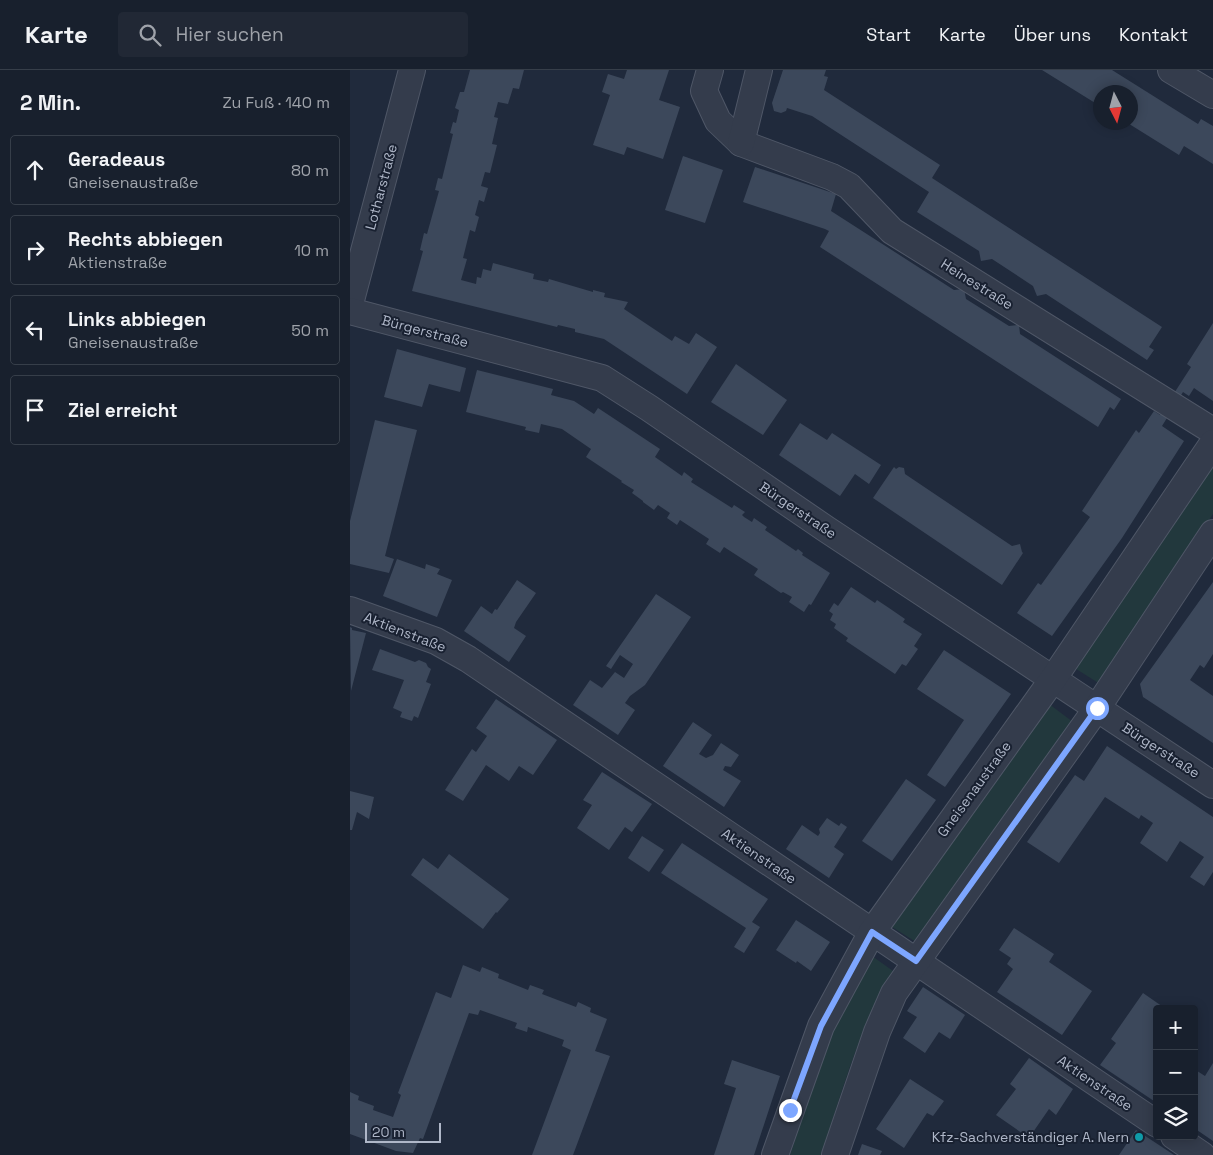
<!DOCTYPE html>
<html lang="de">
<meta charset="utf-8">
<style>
:root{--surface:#18202d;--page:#212835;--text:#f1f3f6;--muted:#9fa3aa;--line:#363e49}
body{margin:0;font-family:"Space Grotesk",sans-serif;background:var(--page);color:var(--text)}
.controls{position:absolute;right:15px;bottom:15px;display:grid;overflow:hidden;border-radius:5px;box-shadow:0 2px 12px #0003}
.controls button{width:45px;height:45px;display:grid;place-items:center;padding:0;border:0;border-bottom:1px solid var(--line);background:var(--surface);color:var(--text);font:25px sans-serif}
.compass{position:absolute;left:743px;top:15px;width:45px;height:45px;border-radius:50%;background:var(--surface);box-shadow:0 2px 12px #0003;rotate:174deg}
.scale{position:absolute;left:15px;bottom:12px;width:76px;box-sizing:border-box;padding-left:5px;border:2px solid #afb7c8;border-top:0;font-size:14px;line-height:18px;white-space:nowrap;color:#afb7c8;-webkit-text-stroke:4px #192131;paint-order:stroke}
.stop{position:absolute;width:15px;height:15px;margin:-11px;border:4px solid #7da6ff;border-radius:50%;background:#fff}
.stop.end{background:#7da6ff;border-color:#fff;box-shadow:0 1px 5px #0008}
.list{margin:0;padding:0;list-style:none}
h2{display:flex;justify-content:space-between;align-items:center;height:65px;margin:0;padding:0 20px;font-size:21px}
h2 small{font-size:16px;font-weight:400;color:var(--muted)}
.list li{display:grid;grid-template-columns:32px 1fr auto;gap:15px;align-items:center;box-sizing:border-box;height:70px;margin:0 10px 10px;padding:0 10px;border:1px solid var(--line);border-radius:5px}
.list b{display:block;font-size:19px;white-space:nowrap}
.list p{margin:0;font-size:16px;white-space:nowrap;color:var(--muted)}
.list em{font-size:16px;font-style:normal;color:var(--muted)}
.icon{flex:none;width:28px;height:28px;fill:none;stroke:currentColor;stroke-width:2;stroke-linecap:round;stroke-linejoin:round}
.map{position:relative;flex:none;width:863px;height:1085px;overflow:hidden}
header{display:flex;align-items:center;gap:30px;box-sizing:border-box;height:70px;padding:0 25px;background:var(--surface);border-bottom:1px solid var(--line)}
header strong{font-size:24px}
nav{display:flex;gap:28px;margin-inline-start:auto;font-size:18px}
.search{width:350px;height:45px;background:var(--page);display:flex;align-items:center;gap:12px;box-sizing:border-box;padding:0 18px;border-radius:5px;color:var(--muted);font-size:19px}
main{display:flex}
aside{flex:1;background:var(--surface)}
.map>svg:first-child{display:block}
.green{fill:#22383d}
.building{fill:#3c485b}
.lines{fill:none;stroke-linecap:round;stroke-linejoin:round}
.minor-casing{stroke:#4f5767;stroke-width:28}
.minor{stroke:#343c4c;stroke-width:26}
.route{stroke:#7da6ff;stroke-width:6}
.culture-dot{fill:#0f9aa8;stroke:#192131;stroke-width:2}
.labels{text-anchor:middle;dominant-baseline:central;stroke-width:4;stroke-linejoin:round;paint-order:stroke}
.street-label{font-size:14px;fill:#afb7c8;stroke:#192131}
.poi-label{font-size:14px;fill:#afb7c8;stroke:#192131;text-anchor:end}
</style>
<header>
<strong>Karte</strong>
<div class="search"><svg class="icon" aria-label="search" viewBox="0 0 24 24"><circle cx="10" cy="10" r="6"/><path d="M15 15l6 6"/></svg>Hier suchen</div>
<nav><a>Start</a><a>Karte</a><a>Über uns</a><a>Kontakt</a></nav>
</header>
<main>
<aside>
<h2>2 Min.<small>Zu Fuß · 140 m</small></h2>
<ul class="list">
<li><svg class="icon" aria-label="ahead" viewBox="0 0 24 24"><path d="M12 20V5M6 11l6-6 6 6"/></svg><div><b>Geradeaus</b><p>Gneisenaustraße</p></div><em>80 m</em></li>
<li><svg class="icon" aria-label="right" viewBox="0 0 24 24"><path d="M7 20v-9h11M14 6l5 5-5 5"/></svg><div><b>Rechts abbiegen</b><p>Aktienstraße</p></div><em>10 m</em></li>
<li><svg class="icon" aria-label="left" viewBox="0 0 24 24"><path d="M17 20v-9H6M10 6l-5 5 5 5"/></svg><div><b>Links abbiegen</b><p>Gneisenaustraße</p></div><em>50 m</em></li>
<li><svg class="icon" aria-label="arrive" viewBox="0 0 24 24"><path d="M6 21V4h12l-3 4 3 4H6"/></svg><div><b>Ziel erreicht</b></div></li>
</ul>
</aside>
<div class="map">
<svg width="863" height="1085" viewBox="0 0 863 1085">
<rect width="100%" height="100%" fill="#202a3c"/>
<g class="green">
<path d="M 863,389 L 863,444 L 750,614 L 723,597 Z"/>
<path d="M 699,634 L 723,652 L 566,872 L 539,855 Z"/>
<path d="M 522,886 L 543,901 C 509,957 492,1023 471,1085 L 440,1085 L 483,957 Z"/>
</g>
<g class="building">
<path d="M 120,0 L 174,0 L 169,19 L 163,18 L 158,34 L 148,32 L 144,47 L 148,48 L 142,74 L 147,75 L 140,103 L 135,102 L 131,116 L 138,118 L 134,132 L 129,130 L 125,145 L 129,147 L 125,162 L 120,160 L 113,188 L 117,189 L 111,210 L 126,214 L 127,207 L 131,208 L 133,199 L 141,201 L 143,193 L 184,204 L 183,209 L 198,212 L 199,209 L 243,222 L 243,220 L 255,223 L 254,227 L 278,232 L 274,239 L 322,271 L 325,266 L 339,274 L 346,263 L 367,277 L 337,324 L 254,269 L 225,262 L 225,259 L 208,255 L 207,257 L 62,221 L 73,181 L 70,180 L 74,163 L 77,164 L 89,121 L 85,120 L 88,108 L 92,109 L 103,64 L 100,63 L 103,52 L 106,53 L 109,40 L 105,38 L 110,22 L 114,22 Z"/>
<path d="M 277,0 L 319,0 L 309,30 L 330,37 L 313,89 L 277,77 L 274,85 L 243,75 L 260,25 L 252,22 L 258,4 L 274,9 Z"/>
<path d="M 433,0 L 476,0 L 474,6 L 478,7 L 474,20 L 590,95 L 582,108 L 812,257 L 799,277 L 804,280 L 797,290 L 696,224 L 687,226 L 683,216 L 642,189 L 631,191 L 629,181 L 567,142 L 579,122 L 462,46 L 437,38 L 436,41 L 431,43 L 424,41 L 422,33 Z"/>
<path d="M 692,0 L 762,0 L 848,54 L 851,49 L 863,56 L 863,94 L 834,76 L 829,85 L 776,52 L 780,52 L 780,22 L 750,22 L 750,36 Z"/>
<path d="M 333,86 L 373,100 L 355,153 L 315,140 Z"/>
<path d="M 405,97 L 486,124 L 481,141 L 604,220 L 614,219 L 616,229 L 659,256 L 669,255 L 670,264 L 771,329 L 764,340 L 760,337 L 748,357 L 470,177 L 479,161 L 475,159 L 393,132 Z"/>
<path d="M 863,253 L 863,331 L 844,318 L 839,326 L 833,322 L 812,356 L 834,371 L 772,468 L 702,566 L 667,543 L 688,513 L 691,515 L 740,447 L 732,441 L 786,360 L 789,363 L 804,341 L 810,345 L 841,297 L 837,294 Z"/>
<path d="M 47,279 L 116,298 L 110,322 L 79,314 L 72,337 L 34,327 Z"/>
<path d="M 386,294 L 437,330 L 413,365 L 361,332 Z"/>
<path d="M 127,300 L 203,319 L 201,325 L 224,331 L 244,344 L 248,338 L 310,379 L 305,387 L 332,406 L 334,402 L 343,409 L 341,412 L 382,438 L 384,435 L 395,442 L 392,445 L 394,447 L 402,452 L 404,448 L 417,457 L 415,460 L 446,481 L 448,479 L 453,483 L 452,485 L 480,503 L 461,535 L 459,534 L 454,542 L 439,532 L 442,527 L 433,522 L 431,523 L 404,505 L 408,499 L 374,477 L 370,483 L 356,474 L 359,469 L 330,450 L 327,455 L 317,448 L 320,443 L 308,435 L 304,440 L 293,432 L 293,431 L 282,423 L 284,420 L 271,412 L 272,411 L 236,387 L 241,379 L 212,359 L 191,354 L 189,363 L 175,360 L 176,357 L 116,342 Z"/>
<path d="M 25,350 L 67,360 L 35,486 L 44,489 L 39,503 L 0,494 L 0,451 Z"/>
<path d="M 450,353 L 477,370 L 482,363 L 531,395 L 519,414 L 505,404 L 490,426 L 429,385 Z"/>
<path d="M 544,397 L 546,399 L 549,397 L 554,398 L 555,404 L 662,476 L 670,474 L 672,482 L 673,483 L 652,515 L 523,428 Z"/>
<path d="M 47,489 L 75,499 L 76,494 L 90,499 L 87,504 L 102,510 L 87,547 L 33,526 Z"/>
<path d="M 167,510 L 186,523 L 166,552 L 164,558 L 176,566 L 159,592 L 114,561 L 131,536 L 142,544 L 145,539 L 147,540 Z"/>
<path d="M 863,512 L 863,584 L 854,598 L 850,595 L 840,610 L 863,626 L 863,673 L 793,627 L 790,614 Z"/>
<path d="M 501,517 L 525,533 L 527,530 L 539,538 L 555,549 L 553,552 L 572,564 L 564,576 L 568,579 L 556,596 L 552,594 L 545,604 L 496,571 L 498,568 L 484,558 L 486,554 L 480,550 L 483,544 L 479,541 L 484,533 L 488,536 Z"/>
<path d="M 306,524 L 341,547 L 295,615 L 280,626 L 275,633 L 285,640 L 268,665 L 223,635 L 240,610 L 252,618 L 265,602 L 274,608 L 283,594 L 270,585 L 261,599 L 256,596 Z"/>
<path d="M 0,557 L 2,558 L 2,560 L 16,563 L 1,621 Z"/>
<path d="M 30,579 L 65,592 L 69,590 L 76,593 L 78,597 L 81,599 L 76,612 L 81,614 L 68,648 L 64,646 L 62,651 L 50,647 L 52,642 L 43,638 L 54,610 L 22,600 Z"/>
<path d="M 594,580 L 661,624 L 595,717 L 577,705 L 614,650 L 567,619 Z"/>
<path d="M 146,629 L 207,670 L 183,705 L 169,696 L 159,711 L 136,695 L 113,731 L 95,720 L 122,679 L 126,682 L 137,666 L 126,658 Z"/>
<path d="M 343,652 L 362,665 L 349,684 L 356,688 L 363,685 L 371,673 L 389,685 L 381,697 L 375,696 L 373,700 L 391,711 L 374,737 L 313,696 Z"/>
<path d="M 757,676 L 863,747 L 863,802 L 854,816 L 840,807 L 854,787 L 830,771 L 817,792 L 790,773 L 803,753 L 791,745 L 789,749 L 755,727 L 709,793 L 677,772 L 725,705 L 734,711 Z"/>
<path d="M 252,702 L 302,734 L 282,762 L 275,757 L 259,780 L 227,758 L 242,735 L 233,730 Z"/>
<path d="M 556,709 L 586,730 L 542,791 L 512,771 Z"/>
<path d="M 0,721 L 24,727 L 19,749 L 7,742 L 2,760 L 0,760 Z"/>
<path d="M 477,748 L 489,756 L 491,753 L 497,757 L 484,777 L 494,784 L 479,808 L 436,779 L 452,755 L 468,766 L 470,763 L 469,759 Z"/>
<path d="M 292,766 L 314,780 L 299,802 L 278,788 Z"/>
<path d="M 332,773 L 418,829 L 402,852 L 410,857 L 394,883 L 384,877 L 396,858 L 311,803 Z"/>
<path d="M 99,784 L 159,829 L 147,843 L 146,842 L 133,859 L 61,805 L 73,788 L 88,799 Z"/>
<path d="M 446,850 L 480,872 L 461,901 L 447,891 L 446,893 L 426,880 Z"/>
<path d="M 664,858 L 704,884 L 699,892 L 742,921 L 712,965 L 647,922 L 663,899 L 657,894 L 661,888 L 649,880 Z"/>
<path d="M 113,895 L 130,902 L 132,897 L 149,904 L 148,908 L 178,920 L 180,915 L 194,920 L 192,924 L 226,937 L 228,932 L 241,938 L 240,942 L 257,949 L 245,981 L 260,986 L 223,1085 L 182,1085 L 221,980 L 212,976 L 214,970 L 178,957 L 177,962 L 165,958 L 167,953 L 130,940 L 128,945 L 119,943 L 73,1069 L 70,1068 L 63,1083 L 46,1081 L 0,1064 L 0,1022 L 9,1026 L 8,1030 L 24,1036 L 23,1040 L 43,1047 L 51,1025 L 48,1023 L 86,922 L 101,928 Z"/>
<path d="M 573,917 L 615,945 L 600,969 L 589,962 L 575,983 L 553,968 L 567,947 L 557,941 Z"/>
<path d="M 793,923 L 816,939 L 807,939 L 807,965 L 803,970 L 807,973 L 807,1033 L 750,995 L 766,973 L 761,969 Z"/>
<path d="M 679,988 L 723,1019 L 706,1045 L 699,1039 L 679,1068 L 646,1045 L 666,1019 L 660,1014 Z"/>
<path d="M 382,990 L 430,1006 L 404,1085 L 364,1085 L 386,1018 L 374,1014 Z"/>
<path d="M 863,993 L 863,1071 L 844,1058 L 844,999 L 855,1006 Z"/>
<path d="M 560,1009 L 594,1031 L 583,1046 L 577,1043 L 554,1078 L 526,1059 Z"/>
<path d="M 786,1060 L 809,1075 L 824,1085 L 769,1085 Z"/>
<path d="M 512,1074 L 532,1081 L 530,1085 L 508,1085 Z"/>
</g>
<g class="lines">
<defs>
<g id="minor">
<path d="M 360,0 L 354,21 L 368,51 L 391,73 L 482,107 L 499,116 L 542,161 L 863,361"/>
<path d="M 821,0 L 863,25"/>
<path d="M 391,73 L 409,0"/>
<path d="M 0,234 L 62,0"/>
<path d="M 0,241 L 252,308 L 299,338 L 476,459 L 863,715"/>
<path d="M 0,540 L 86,571 L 118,589 L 807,1054"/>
<path d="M 824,1066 L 852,1085"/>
<path d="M 425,1085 L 471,956 L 522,862 L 703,609 L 863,373"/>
<path d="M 485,1085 L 527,962 L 544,923 L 747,638 L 863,463"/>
</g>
</defs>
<use href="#minor" class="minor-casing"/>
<use href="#minor" class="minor"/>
</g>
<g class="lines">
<path class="route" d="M 440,1040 L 471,956 L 522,862 L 566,891 L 747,638"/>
</g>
<circle class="culture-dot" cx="789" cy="1067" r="5"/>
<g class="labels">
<g class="street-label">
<text transform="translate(31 117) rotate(-75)">Lotharstraße</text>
<text transform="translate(627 214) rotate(32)">Heinestraße</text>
<text transform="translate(75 261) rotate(15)">Bürgerstraße</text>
<text transform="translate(448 440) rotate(34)">Bürgerstraße</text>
<text transform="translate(55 562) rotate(21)">Aktienstraße</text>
<text transform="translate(811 680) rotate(33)">Bürgerstraße</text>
<text transform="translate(624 719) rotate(-54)">Gneisenaustraße</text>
<text transform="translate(409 786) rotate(34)">Aktienstraße</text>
<text transform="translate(745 1013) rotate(34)">Aktienstraße</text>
</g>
<g class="poi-label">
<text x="779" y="1067">Kfz-Sachverständiger A. Nern</text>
</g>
</g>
</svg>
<div class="controls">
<button>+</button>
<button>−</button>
<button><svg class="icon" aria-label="layers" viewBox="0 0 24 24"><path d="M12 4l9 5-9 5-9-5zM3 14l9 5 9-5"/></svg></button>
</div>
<svg class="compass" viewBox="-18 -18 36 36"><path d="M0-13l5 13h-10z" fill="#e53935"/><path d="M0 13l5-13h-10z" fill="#9fa3aa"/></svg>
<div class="scale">20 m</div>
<div class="stop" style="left:747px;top:638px"></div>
<div class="stop end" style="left:440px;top:1040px"></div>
</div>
</main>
